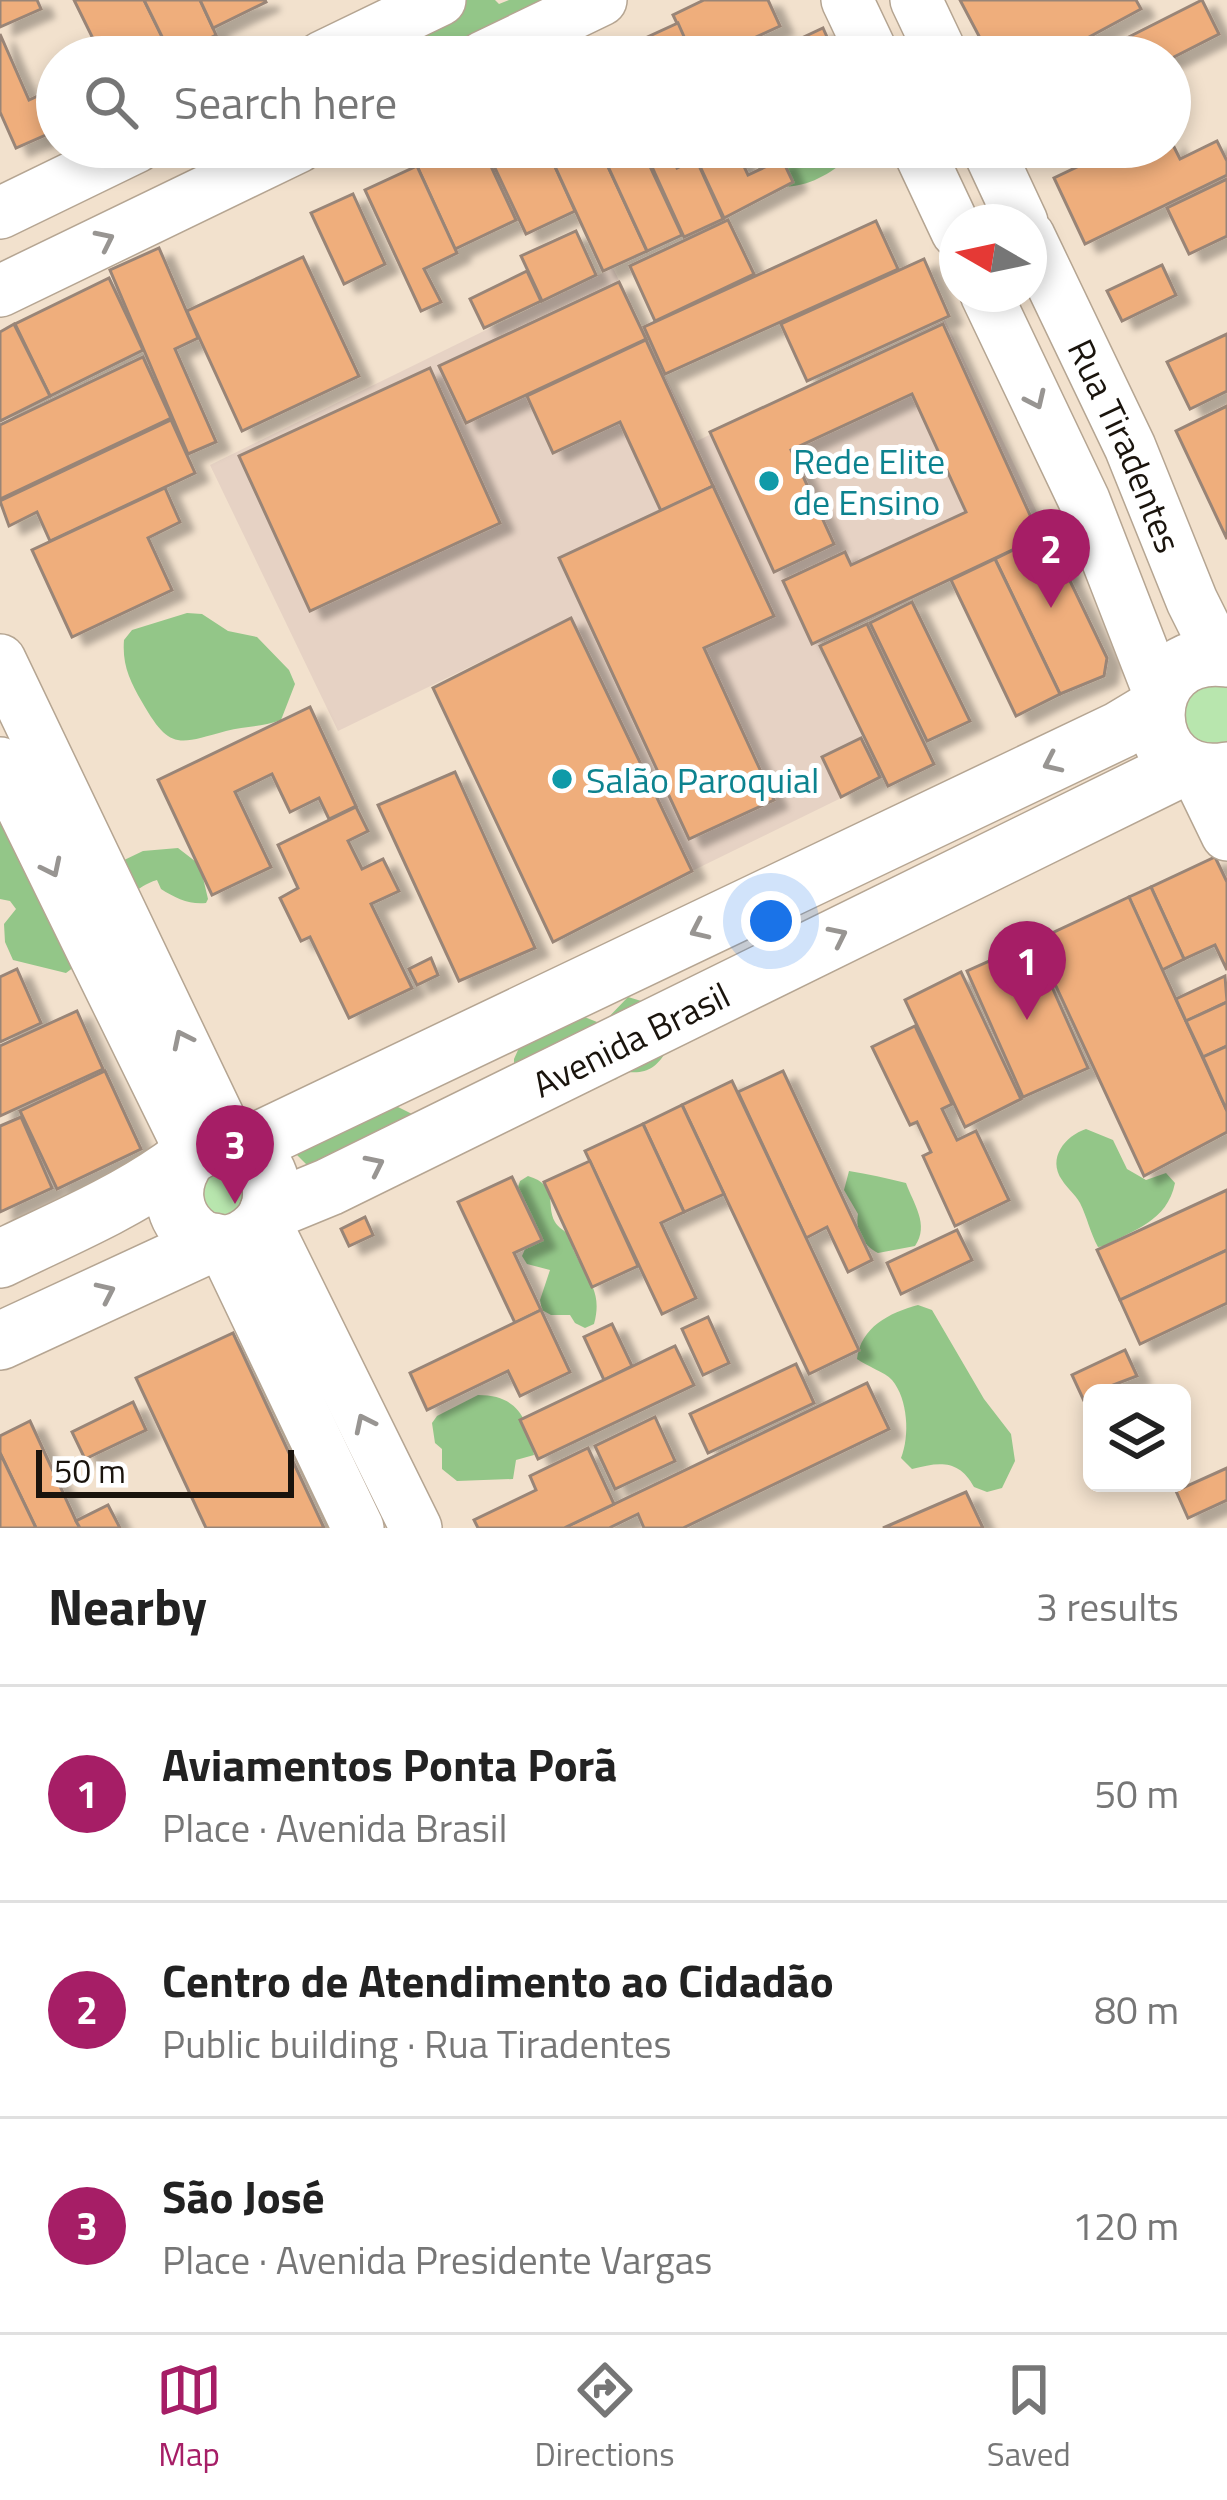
<!DOCTYPE html>
<meta charset="utf-8">
<style>
:root{--surface:#fff;--page:#f6f6f6;--text:#222;--muted:#767676;--line:#e0e0e0;--accent:#a61e66}
body{margin:0;font-family:"Titillium Web",sans-serif;background:var(--page);color:var(--text)}
.controls{position:absolute;right:36px;bottom:36px;display:grid;overflow:hidden;border-radius:18px;box-shadow:0 6px 18px #0003}
.controls button{width:108px;height:108px;display:grid;place-items:center;padding:0;border:0;border-bottom:3px solid var(--line);background:var(--surface);color:var(--text);font:60px sans-serif}
.compass{position:absolute;left:939px;top:204px;width:108px;height:108px;border-radius:50%;background:var(--surface);box-shadow:0 6px 18px #0003;rotate:279deg}
.scale{position:absolute;left:36px;bottom:30px;width:258px;box-sizing:border-box;padding-left:12px;border:6px solid #1a140d;border-top:0;font-size:33px;line-height:42px;white-space:nowrap;color:#1a140d;-webkit-text-stroke:9px #fff;paint-order:stroke}
.you{position:absolute;left:771px;top:921px;width:42px;height:42px;margin:-30px;border:9px solid #fff;border-radius:50%;background:#1a73e8;box-shadow:0 0 0 18px #1a73e833}
.badge{display:grid;place-items:center;width:78px;height:78px;border-radius:50%;background:var(--accent);color:#fff;font-size:39px;font-weight:700}
.pin{position:absolute;translate:-50% -99px;filter:drop-shadow(0 3px 6px #0008)}
.pin::after{content:'';position:absolute;top:63px;width:42px;height:36px;background:inherit;clip-path:polygon(0 0,100% 0,50% 100%)}
.list{margin:0;padding:0;list-style:none}
h2{display:flex;justify-content:space-between;align-items:center;height:156px;margin:0;padding:0 48px;font-size:51px}
h2 small{font-size:39px;font-weight:400;color:var(--muted)}
.list li{display:grid;grid-template-columns:78px 1fr auto;gap:36px;align-items:center;box-sizing:border-box;height:216px;padding:0 48px;border-top:3px solid var(--line)}
.list b{display:block;font-size:45px;white-space:nowrap}
.list p{margin:0;font-size:39px;white-space:nowrap;color:var(--muted)}
.list em{font-size:39px;font-style:normal;color:var(--muted)}
.icon{flex:none;width:66px;height:66px;fill:none;stroke:currentColor;stroke-width:2;stroke-linecap:round;stroke-linejoin:round}
.map{position:relative;flex:none;width:1227px;height:1528px;overflow:hidden}
.search{position:absolute;background:var(--surface);box-shadow:0 6px 18px #0003;left:36px;right:36px;top:36px;height:132px;display:flex;align-items:center;gap:30px;box-sizing:border-box;padding:0 42px;border-radius:66px;color:var(--muted);font-size:45px}
.sheet{height:804px;background:var(--surface)}
nav{display:flex;justify-content:space-around;align-items:center;box-sizing:border-box;height:168px;border-top:3px solid var(--line);background:var(--surface);font-size:33px;color:var(--muted)}
nav a{display:grid;justify-items:center;gap:6px}
nav .on{color:var(--accent)}
.map>svg:first-child{display:block}
.education{fill:#e6d2c4}
.green{fill:#b8e6ae}
.forest{fill:#93c688}
.building{fill:#efae7c;stroke:#998577;stroke-width:3;filter:url(#shadow)}
.lines{fill:none;stroke-linecap:round;stroke-linejoin:round}
.secondary-casing{stroke:#b5a592;stroke-width:54}
.primary-casing{stroke:#b5a592;stroke-width:60}
.secondary{stroke:#fff;stroke-width:51}
.primary{stroke:#fff;stroke-width:57}
.oneway{stroke:#989592}
.culture-dot{fill:#0f9aa8;stroke:#fff;stroke-width:4.5}
.labels{text-anchor:middle;dominant-baseline:central;stroke-width:10;stroke-linejoin:round;paint-order:stroke}
.street-label{font-size:36px;fill:#1a140d;stroke:#fff}
.culture-label{font-size:36px;fill:#0d838f;stroke:#fff;text-anchor:start}
</style>
<div class="map">
<svg width="1227" height="1528" viewBox="0 0 1227 1528">
<defs>
<filter id="shadow"><feDropShadow dx="13" dy="8" stdDeviation="3" flood-color="#0004"/></filter>
</defs>
<rect width="100%" height="100%" fill="#f2e1cd"/>
<path class="education" d="M 613,268 L 697,441 L 945,320 L 1047,533 L 818,645 L 882,778 L 692,871 L 570,618 L 338,731 L 210,465 Z"/>
<g class="green">
<path d="M 1227,681 L 1227,752 L 1196,752 L 1174,709 L 1186,688 Z"/>
<path d="M 225,1159 L 256,1199 L 213,1225 L 190,1181 Z"/>
</g>
<g class="forest">
<path d="M 433,0 L 495,0 L 499,4 L 509,0 L 547,0 L 499,26 L 484,27 L 484,42 L 491,57 L 411,57 L 400,40 Z"/>
<path d="M 774,147 L 846,147 L 847,159 C 824,180 787,197 759,179 L 758,163 L 781,159 Z"/>
<path d="M 187,613 L 202,614 L 228,631 L 257,637 L 289,670 L 295,684 L 281,720 C 262,727 245,726 226,731 C 178,744 170,751 142,702 C 130,681 122,665 124,640 L 132,630 Z"/>
<path d="M 0,804 L 120,862 L 143,851 L 178,848 L 200,865 L 208,899 L 206,903 C 190,905 175,898 161,889 L 157,880 C 113,893 105,948 66,973 L 13,960 L 5,942 L 4,924 L 16,909 L 10,901 L 0,899 Z"/>
<path d="M 628,997 L 648,1003 L 668,1049 C 655,1070 645,1075 621,1071 L 617,1079 L 598,1085 L 514,1069 L 514,1059 L 531,1021 L 567,1010 L 602,1024 Z"/>
<path d="M 390,1103 L 416,1116 L 310,1168 L 296,1154 Z"/>
<path d="M 1086,1129 L 1113,1140 L 1127,1169 L 1146,1180 L 1166,1173 L 1175,1183 C 1167,1222 1134,1229 1105,1246 L 1098,1247 C 1090,1232 1087,1217 1080,1203 C 1075,1194 1067,1188 1062,1180 C 1047,1158 1065,1136 1086,1129 Z"/>
<path d="M 849,1171 C 868,1174 886,1178 906,1183 C 913,1203 930,1225 915,1246 L 878,1253 C 863,1245 855,1232 858,1214 L 844,1190 Z"/>
<path d="M 528,1176 C 560,1186 545,1204 555,1222 C 558,1228 565,1230 568,1235 C 572,1241 572,1248 575,1253 C 587,1280 603,1291 594,1324 L 585,1328 L 575,1323 L 570,1315 L 551,1315 L 542,1310 L 540,1300 L 550,1270 L 527,1264 L 522,1256 C 534,1230 536,1213 517,1190 L 520,1181 Z"/>
<path d="M 918,1305 L 932,1310 L 984,1399 L 1011,1434 L 1015,1461 L 1002,1488 L 987,1492 L 974,1487 C 959,1459 939,1462 912,1469 L 901,1458 C 910,1436 908,1399 892,1380 C 885,1372 866,1366 857,1359 C 861,1327 889,1313 918,1305 Z"/>
<path d="M 478,1395 C 519,1395 528,1420 534,1455 L 516,1460 L 513,1479 L 457,1481 L 442,1469 L 442,1449 L 435,1443 L 432,1423 L 437,1416 Z"/>
</g>
<g class="building">
<path d="M 0,0 L 37,0 L 41,9 L 0,27 Z"/>
<path d="M 74,0 L 144,0 L 172,57 L 102,57 Z"/>
<path d="M 144,0 L 200,0 L 216,35 L 172,57 Z"/>
<path d="M 200,0 L 265,0 L 266,2 L 213,28 Z"/>
<path d="M 704,0 L 768,0 L 780,26 L 754,38 L 761,55 L 757,57 L 707,57 L 728,47 L 724,39 L 692,55 L 673,15 Z"/>
<path d="M 960,0 L 1136,0 L 1141,9 L 1052,57 L 990,57 Z"/>
<path d="M 1202,0 L 1219,34 L 1170,59 L 1089,57 Z"/>
<path d="M 678,23 L 693,57 L 649,57 L 641,40 Z"/>
<path d="M 823,28 L 836,57 L 761,57 Z"/>
<path d="M 0,34 L 29,100 L 57,87 L 57,130 L 16,148 L 0,112 Z"/>
<path d="M 641,40 L 649,57 L 605,57 Z"/>
<path d="M 1171,141 L 1180,159 L 1217,141 L 1227,161 L 1227,175 L 1085,244 L 1054,178 L 1119,147 L 1146,147 L 1148,152 L 1170,147 Z"/>
<path d="M 457,147 L 482,147 L 516,220 L 455,249 L 417,166 Z"/>
<path d="M 485,147 L 546,147 L 575,211 L 526,234 Z"/>
<path d="M 546,147 L 599,147 L 647,251 L 603,271 Z"/>
<path d="M 599,147 L 641,147 L 682,235 L 647,251 Z"/>
<path d="M 643,147 L 668,147 L 677,168 L 696,159 L 723,219 L 684,237 Z"/>
<path d="M 724,147 L 735,147 L 748,175 L 782,159 L 793,182 L 724,218 L 697,160 Z"/>
<path d="M 417,166 L 457,253 L 424,269 L 441,302 L 421,311 L 365,190 Z"/>
<path d="M 1227,179 L 1227,236 L 1189,254 L 1167,208 Z"/>
<path d="M 353,194 L 385,264 L 344,284 L 311,213 Z"/>
<path d="M 728,220 L 754,274 L 655,321 L 630,266 Z"/>
<path d="M 876,221 L 898,269 L 665,374 L 644,327 Z"/>
<path d="M 576,231 L 596,275 L 542,301 L 521,256 Z"/>
<path d="M 159,248 L 198,338 L 175,349 L 216,442 L 188,454 L 110,270 Z"/>
<path d="M 303,257 L 359,376 L 242,431 L 187,311 Z"/>
<path d="M 924,259 L 949,316 L 807,381 L 781,324 Z"/>
<path d="M 1162,265 L 1176,295 L 1122,321 L 1107,291 Z"/>
<path d="M 527,271 L 541,301 L 484,328 L 470,299 Z"/>
<path d="M 109,278 L 143,350 L 50,396 L 15,324 Z"/>
<path d="M 619,282 L 646,339 L 466,423 L 439,366 Z"/>
<path d="M 14,324 L 50,396 L 0,421 L 0,332 Z"/>
<path d="M 943,324 L 1040,537 L 812,644 L 783,581 L 845,552 L 851,565 L 966,512 L 912,394 L 791,450 L 834,544 L 774,572 L 710,432 Z"/>
<path d="M 1227,334 L 1227,391 L 1190,409 L 1167,362 Z"/>
<path d="M 646,340 L 713,486 L 661,511 L 620,422 L 553,453 L 527,396 Z"/>
<path d="M 143,357 L 171,418 L 0,499 L 0,425 Z"/>
<path d="M 430,368 L 500,523 L 310,611 L 239,456 Z"/>
<path d="M 1227,406 L 1227,539 L 1176,431 Z"/>
<path d="M 171,420 L 195,473 L 50,541 L 37,512 L 9,526 L 0,501 Z"/>
<path d="M 713,486 L 774,616 L 704,648 L 774,800 L 689,839 L 559,558 Z"/>
<path d="M 165,488 L 180,522 L 148,538 L 172,590 L 72,637 L 32,550 Z"/>
<path d="M 1047,533 L 1107,658 L 1104,676 L 1060,694 L 995,559 Z"/>
<path d="M 995,559 L 1060,694 L 1016,716 L 951,580 Z"/>
<path d="M 912,602 L 970,721 L 927,741 L 870,623 Z"/>
<path d="M 571,618 L 692,871 L 553,942 L 433,688 Z"/>
<path d="M 867,624 L 934,764 L 888,786 L 820,646 Z"/>
<path d="M 310,707 L 356,806 L 329,819 L 319,798 L 290,812 L 272,774 L 235,792 L 271,867 L 212,895 L 158,780 Z"/>
<path d="M 861,738 L 880,777 L 841,797 L 822,757 Z"/>
<path d="M 455,772 L 535,948 L 459,981 L 378,805 Z"/>
<path d="M 356,807 L 368,831 L 348,841 L 362,869 L 383,859 L 399,891 L 371,904 L 412,988 L 349,1018 L 310,937 L 301,941 L 280,898 L 298,888 L 278,845 Z"/>
<path d="M 1215,857 L 1227,882 L 1227,970 L 1215,945 L 1184,959 L 1151,887 Z"/>
<path d="M 1151,887 L 1184,959 L 1162,970 L 1129,897 Z"/>
<path d="M 1129,897 L 1227,1111 L 1227,1132 L 1144,1176 L 1035,941 Z"/>
<path d="M 1032,942 L 1088,1068 L 1023,1097 L 967,971 Z"/>
<path d="M 431,958 L 438,975 L 417,985 L 409,969 Z"/>
<path d="M 17,969 L 41,1023 L 0,1042 L 0,977 Z"/>
<path d="M 961,972 L 1021,1099 L 965,1127 L 905,1000 Z"/>
<path d="M 1225,976 L 1227,1002 L 1186,1021 L 1176,999 Z"/>
<path d="M 1227,1002 L 1227,1046 L 1203,1057 L 1186,1021 Z"/>
<path d="M 77,1011 L 103,1069 L 0,1116 L 0,1046 Z"/>
<path d="M 915,1026 L 952,1104 L 942,1109 L 957,1140 L 976,1131 L 1009,1200 L 955,1226 L 923,1156 L 931,1152 L 917,1122 L 910,1125 L 872,1047 Z"/>
<path d="M 1227,1046 L 1227,1111 L 1203,1057 Z"/>
<path d="M 105,1071 L 141,1149 L 57,1189 L 20,1111 Z"/>
<path d="M 783,1071 L 872,1260 L 848,1272 L 827,1227 L 806,1238 L 738,1092 Z"/>
<path d="M 732,1081 L 859,1350 L 809,1374 L 682,1105 Z"/>
<path d="M 682,1105 L 724,1194 L 684,1212 L 643,1124 Z"/>
<path d="M 21,1117 L 52,1188 L 0,1212 L 0,1126 Z"/>
<path d="M 643,1124 L 684,1212 L 661,1223 L 696,1298 L 662,1314 L 585,1151 Z"/>
<path d="M 590,1161 L 638,1266 L 592,1287 L 544,1182 Z"/>
<path d="M 512,1177 L 542,1240 L 514,1253 L 541,1310 L 515,1323 L 458,1202 Z"/>
<path d="M 1227,1190 L 1227,1250 L 1120,1300 L 1097,1250 Z"/>
<path d="M 365,1217 L 373,1235 L 349,1246 L 341,1229 Z"/>
<path d="M 957,1230 L 972,1260 L 901,1294 L 887,1263 Z"/>
<path d="M 1227,1250 L 1227,1303 L 1140,1344 L 1120,1300 Z"/>
<path d="M 541,1310 L 570,1372 L 520,1396 L 508,1371 L 427,1410 L 410,1373 Z"/>
<path d="M 708,1317 L 729,1363 L 703,1375 L 682,1329 Z"/>
<path d="M 612,1324 L 632,1366 L 604,1380 L 584,1337 Z"/>
<path d="M 233,1333 L 324,1528 L 206,1528 L 136,1378 Z"/>
<path d="M 675,1346 L 694,1385 L 538,1459 L 520,1420 Z"/>
<path d="M 1125,1350 L 1137,1376 L 1092,1393 L 1084,1401 L 1072,1375 Z"/>
<path d="M 796,1364 L 814,1403 L 708,1453 L 690,1414 Z"/>
<path d="M 867,1383 L 889,1429 L 683,1528 L 644,1528 L 638,1514 L 609,1528 L 564,1528 Z"/>
<path d="M 133,1402 L 146,1430 L 85,1459 L 72,1432 Z"/>
<path d="M 655,1417 L 675,1461 L 615,1489 L 595,1446 Z"/>
<path d="M 30,1421 L 76,1521 L 80,1528 L 36,1528 L 0,1453 L 0,1436 Z"/>
<path d="M 588,1448 L 614,1504 L 564,1528 L 478,1528 L 474,1520 L 536,1490 L 530,1476 Z"/>
<path d="M 0,1453 L 36,1528 L 0,1528 Z"/>
<path d="M 1227,1468 L 1227,1500 L 1188,1518 L 1176,1491 Z"/>
<path d="M 966,1492 L 983,1528 L 883,1528 Z"/>
<path d="M 108,1505 L 120,1528 L 80,1528 L 76,1521 Z"/>
</g>
<g class="lines">
<defs>
<g id="secondary">
<path d="M 847,0 L 874,57"/>
<path d="M 916,0 L 943,57"/>
<path d="M 322,57 L 440,0"/>
<path d="M 483,57 L 601,0"/>
<path d="M 917,147 L 957,232"/>
<path d="M 987,147 L 1022,222"/>
<path d="M 0,213 L 136,147"/>
<path id="s1" d="M 1029,236 L 1130,447 L 1192,601 L 1220,657"/>
<path d="M 0,291 L 298,147"/>
<path d="M 986,294 L 1084,500 L 1159,693"/>
<path d="M 0,660 L 232,1145"/>
<path d="M 0,763 L 192,1154"/>
<path d="M 1196,771 L 1227,835"/>
<path d="M 264,1220 L 416,1528"/>
<path d="M 222,1243 L 358,1528"/>
</g>
<g id="primary">
<path d="M 1227,658 C 1130,646 1135,787 1227,771"/>
<path d="M 243,1148 L 1120,730 L 1155,709"/>
<path id="s2" d="M 268,1212 L 329,1187 L 1185,766"/>
<path d="M 0,1259 C 57,1231 118,1206 171,1169 C 185,1159 200,1145 219,1144 C 244,1142 267,1161 271,1186 C 273,1201 269,1217 258,1228 C 213,1274 147,1213 187,1158"/>
<path d="M 0,1341 L 214,1242"/>
</g>
</defs>
<use href="#secondary" class="secondary-casing"/>
<use href="#primary" class="primary-casing"/>
<use href="#secondary" class="secondary"/>
<use href="#primary" class="primary"/>
</g>
<defs><path id="oneway-chevron" d="M-2-3.5L2.5 0L-2 3.5" fill="none" stroke-width="1.6" stroke-linecap="round" stroke-linejoin="round" transform="scale(3)"/></defs>
<g class="oneway">
<use href="#oneway-chevron" transform="translate(105 240) rotate(-26)"/>
<use href="#oneway-chevron" transform="translate(1036 400) rotate(65)"/>
<use href="#oneway-chevron" transform="translate(1052 763) rotate(155)"/>
<use href="#oneway-chevron" transform="translate(52 868) rotate(64)"/>
<use href="#oneway-chevron" transform="translate(699 930) rotate(155)"/>
<use href="#oneway-chevron" transform="translate(838 936) rotate(-26)"/>
<use href="#oneway-chevron" transform="translate(182 1039) rotate(-116)"/>
<use href="#oneway-chevron" transform="translate(375 1165) rotate(-26)"/>
<use href="#oneway-chevron" transform="translate(106 1292) rotate(-25)"/>
<use href="#oneway-chevron" transform="translate(364 1423) rotate(-116)"/>
</g>
<g class="culture-dot">
<circle cx="769" cy="481" r="12"/>
<circle cx="562" cy="779" r="12"/>
</g>
<g class="labels">
<g class="street-label">
<text stroke="none"><textPath href="#s1" startOffset="231">Rua Tiradentes</textPath></text>
<text stroke="none"><textPath href="#s2" startOffset="402">Avenida Brasil</textPath></text>
</g>
<g class="culture-label">
<text x="793" y="460">Rede Elite<tspan x="793" dy="41">de Ensino</tspan></text>
<text x="586" y="779">Salão Paroquial</text>
</g>
</g>
</svg>
<div class="controls">
<button><svg class="icon" aria-label="layers" viewBox="0 0 24 24"><path d="M12 4l9 5-9 5-9-5zM3 14l9 5 9-5"/></svg></button>
</div>
<svg class="compass" viewBox="-18 -18 36 36"><path d="M0-13l5 13h-10z" fill="#e53935"/><path d="M0 13l5-13h-10z" fill="#767676"/></svg>
<div class="scale">50 m</div>
<div class="you"></div>
<div class="pin badge" style="left:1027px;top:1020px">1</div>
<div class="pin badge" style="left:1051px;top:608px">2</div>
<div class="pin badge" style="left:235px;top:1204px">3</div>
<div class="search"><svg class="icon" aria-label="search" viewBox="0 0 24 24"><circle cx="10" cy="10" r="6"/><path d="M15 15l6 6"/></svg>Search here</div>
</div>
<section class="sheet">
<h2>Nearby<small>3 results</small></h2>
<ul class="list">
<li><span class="badge">1</span><div><b>Aviamentos Ponta Porã</b><p>Place · Avenida Brasil</p></div><em>50 m</em></li>
<li><span class="badge">2</span><div><b>Centro de Atendimento ao Cidadão</b><p>Public building · Rua Tiradentes</p></div><em>80 m</em></li>
<li><span class="badge">3</span><div><b>São José</b><p>Place · Avenida Presidente Vargas</p></div><em>120 m</em></li>
</ul>
</section>
<nav>
<a class="on"><svg class="icon" aria-label="map" viewBox="0 0 24 24"><path d="M3 6l6-2 6 2 6-2v14l-6 2-6-2-6 2zM9 4v14M15 6v14"/></svg>Map</a>
<a><svg class="icon" aria-label="directions" viewBox="0 0 24 24"><path d="M12 3l9 9-9 9-9-9zM9 14v-3h6M13 9l2 2-2 2"/></svg>Directions</a>
<a><svg class="icon" aria-label="saved" viewBox="0 0 24 24"><path d="M7 4h10v16l-5-4-5 4z"/></svg>Saved</a>
</nav>
